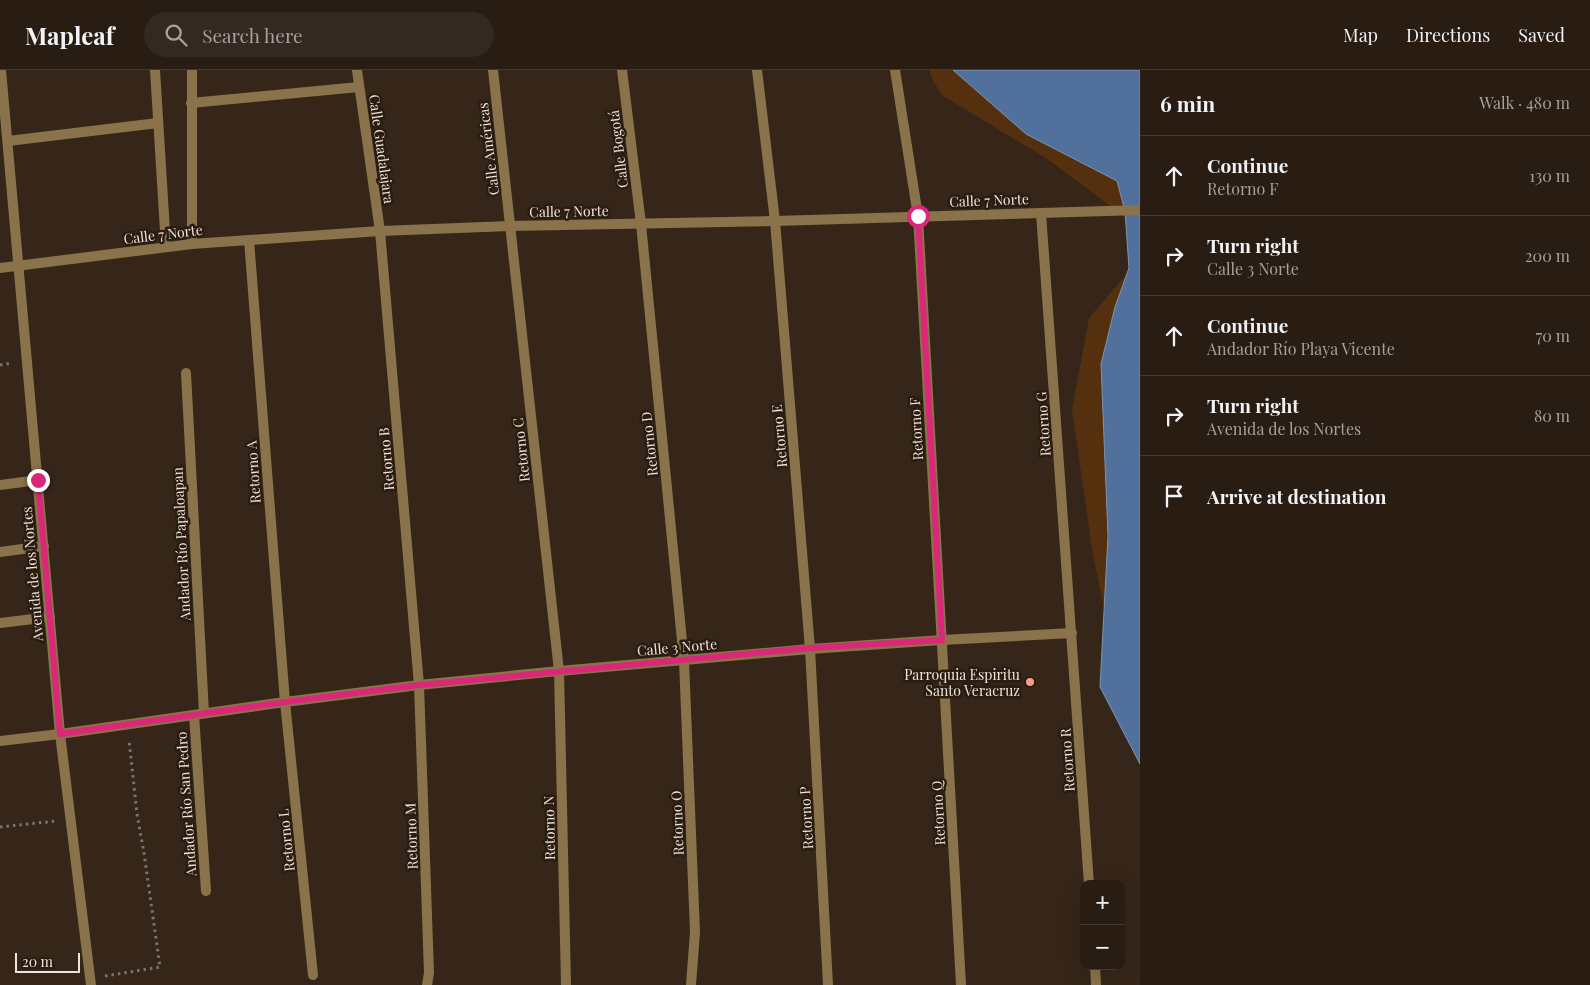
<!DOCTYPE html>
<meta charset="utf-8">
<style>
:root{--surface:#281c13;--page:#342921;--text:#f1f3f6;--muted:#a5a1a0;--line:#443a33}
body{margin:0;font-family:"Playfair Display",serif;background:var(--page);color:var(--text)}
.controls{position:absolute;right:15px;bottom:15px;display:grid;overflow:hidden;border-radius:10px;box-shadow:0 5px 20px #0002}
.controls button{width:45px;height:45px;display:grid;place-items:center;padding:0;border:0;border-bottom:1px solid var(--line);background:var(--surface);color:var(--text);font:25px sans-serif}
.scale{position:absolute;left:15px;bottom:12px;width:65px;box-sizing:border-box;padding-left:5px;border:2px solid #efe4dc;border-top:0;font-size:14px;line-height:18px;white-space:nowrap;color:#efe4dc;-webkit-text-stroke:4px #2b1c10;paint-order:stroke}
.stop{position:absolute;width:15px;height:15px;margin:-11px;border:4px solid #db2777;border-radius:50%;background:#fff}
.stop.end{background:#db2777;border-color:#fff;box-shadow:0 1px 5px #0008}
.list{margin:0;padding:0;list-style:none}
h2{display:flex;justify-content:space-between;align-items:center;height:65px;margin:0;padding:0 20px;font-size:21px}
h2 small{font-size:16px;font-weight:400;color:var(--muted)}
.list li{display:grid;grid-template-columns:32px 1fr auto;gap:15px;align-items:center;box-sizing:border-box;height:80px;padding:0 20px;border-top:1px solid var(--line)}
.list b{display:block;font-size:19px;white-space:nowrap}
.list p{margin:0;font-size:16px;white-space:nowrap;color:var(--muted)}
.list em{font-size:16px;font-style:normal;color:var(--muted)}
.icon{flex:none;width:28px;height:28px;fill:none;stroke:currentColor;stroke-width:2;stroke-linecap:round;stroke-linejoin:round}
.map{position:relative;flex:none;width:1140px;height:915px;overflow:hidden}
header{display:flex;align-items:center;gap:30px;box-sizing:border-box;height:70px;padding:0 25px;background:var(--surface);border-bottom:1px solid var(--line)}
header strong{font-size:24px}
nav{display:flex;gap:28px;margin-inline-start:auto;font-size:18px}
.search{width:350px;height:45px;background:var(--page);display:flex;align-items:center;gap:12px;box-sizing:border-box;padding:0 18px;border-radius:28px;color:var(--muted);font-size:19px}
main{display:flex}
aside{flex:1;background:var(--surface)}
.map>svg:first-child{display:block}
.green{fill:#54300e}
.water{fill:#51709c;stroke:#8093af}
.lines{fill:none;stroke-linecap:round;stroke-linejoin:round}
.path{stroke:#807267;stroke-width:3;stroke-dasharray:2.5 4;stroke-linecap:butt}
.pedestrian{stroke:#8a724b;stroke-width:10}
.minor{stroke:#8a724b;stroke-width:10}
.route{stroke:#db2777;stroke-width:6}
.poi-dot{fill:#f59c91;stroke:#2b1c10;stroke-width:2}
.labels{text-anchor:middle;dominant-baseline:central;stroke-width:5;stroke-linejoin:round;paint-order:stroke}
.street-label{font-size:14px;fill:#efe4dc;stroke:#2b1c10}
.poi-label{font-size:14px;fill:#efe4dc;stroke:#2b1c10;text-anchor:end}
</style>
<header>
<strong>Mapleaf</strong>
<div class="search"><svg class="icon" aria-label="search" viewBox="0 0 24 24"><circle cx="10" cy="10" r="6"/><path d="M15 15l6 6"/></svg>Search here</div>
<nav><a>Map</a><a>Directions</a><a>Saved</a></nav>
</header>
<main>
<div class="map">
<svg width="1140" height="915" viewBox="0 0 1140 915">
<rect width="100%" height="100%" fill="#362619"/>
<g class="green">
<path d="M 929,0 L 1140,0 L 1140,143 L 1113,138 L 1046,88 L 943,26 L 933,11 Z"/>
<path d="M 1140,189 L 1128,660 L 1092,479 L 1072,340 L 1089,248 Z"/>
</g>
<path class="water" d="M 953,0 L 1140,0 L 1140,694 L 1100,617 L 1108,466 L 1101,294 L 1115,237 L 1129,198 L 1125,141 L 1117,111 L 1026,64 Z"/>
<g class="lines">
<g class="path">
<path d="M 0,295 L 12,293"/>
<path d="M 0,757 L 56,751"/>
<path d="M 105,906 L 160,897 L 144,783 L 137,744 L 129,670"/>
</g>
<g class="pedestrian">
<path d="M 8,71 L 158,53"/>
<path d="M 186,303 L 204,643"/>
<path d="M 0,415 L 38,410"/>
<path d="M 0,482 L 44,476"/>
<path d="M 0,553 L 50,547"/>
</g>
<g class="minor">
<path d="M 1,0 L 60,664 L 91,915"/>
<path d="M 155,0 L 166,177"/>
<path d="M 192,0 L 192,174"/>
<path d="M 357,0 L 380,161 L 419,615 L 429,903 L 427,915"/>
<path d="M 493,0 L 559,601 L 566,915"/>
<path d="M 622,0 L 641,154 L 684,591 L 695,862 L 691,915"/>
<path d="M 757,0 L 775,151 L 810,579 L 828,915"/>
<path d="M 895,0 L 918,146 L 961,915"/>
<path d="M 191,33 L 359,17"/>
<path d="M 1041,143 L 1089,814"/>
<path d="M 249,170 L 285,632 L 313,905"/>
<path d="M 0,198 L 192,174 L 380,161 L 511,156 L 775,151 L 1140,140"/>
<path d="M 194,645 L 206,821"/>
<path d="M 0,671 L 60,664 L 285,632 L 419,615 L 559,601 L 810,579 L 942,570 L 1072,563"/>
<path d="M 1095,896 L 1096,915"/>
</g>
</g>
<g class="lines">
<path class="route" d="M 38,410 L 60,664 L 285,632 L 419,615 L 810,578 L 942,570 L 918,146"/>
</g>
<circle class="poi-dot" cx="1030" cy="612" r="5"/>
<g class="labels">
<g class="street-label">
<text transform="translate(382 79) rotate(82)">Calle Guadalajara</text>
<text transform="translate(488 79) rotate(-97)">Calle Américas</text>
<text transform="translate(618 79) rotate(-97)">Calle Bogotá</text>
<text transform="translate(989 130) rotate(-2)">Calle 7 Norte</text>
<text transform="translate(569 141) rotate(-1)">Calle 7 Norte</text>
<text transform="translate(163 164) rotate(-7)">Calle 7 Norte</text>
<text transform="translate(1043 354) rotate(-94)">Retorno G</text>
<text transform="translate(916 359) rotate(-93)">Retorno F</text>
<text transform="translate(779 366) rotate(-95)">Retorno E</text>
<text transform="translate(649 374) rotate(-96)">Retorno D</text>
<text transform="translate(521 380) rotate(-96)">Retorno C</text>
<text transform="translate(386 389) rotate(-95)">Retorno B</text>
<text transform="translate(253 402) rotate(-94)">Retorno A</text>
<text transform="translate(181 474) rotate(-93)">Andador Río Papaloapan</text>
<text transform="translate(32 504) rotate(-95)">Avenida de los Nortes</text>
<text transform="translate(677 577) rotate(-5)">Calle 3 Norte</text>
<text transform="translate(1067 690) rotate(-94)">Retorno R</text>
<text transform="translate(186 734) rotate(-94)">Andador Río San Pedro</text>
<text transform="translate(938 743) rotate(-93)">Retorno Q</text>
<text transform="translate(806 748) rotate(-93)">Retorno P</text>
<text transform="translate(677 753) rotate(-92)">Retorno O</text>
<text transform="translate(549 758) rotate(-91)">Retorno N</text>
<text transform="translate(411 766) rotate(-92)">Retorno M</text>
<text transform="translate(286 770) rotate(-96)">Retorno L</text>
</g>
<g class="poi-label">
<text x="1020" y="604">Parroquia Espiritu<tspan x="1020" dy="16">Santo Veracruz</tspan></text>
</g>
</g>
</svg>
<div class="controls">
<button>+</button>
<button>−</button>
</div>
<div class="scale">20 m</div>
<div class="stop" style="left:918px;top:146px"></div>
<div class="stop end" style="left:38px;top:410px"></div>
</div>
<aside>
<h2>6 min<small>Walk · 480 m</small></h2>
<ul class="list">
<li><svg class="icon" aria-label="ahead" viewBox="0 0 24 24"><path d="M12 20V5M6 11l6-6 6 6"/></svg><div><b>Continue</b><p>Retorno F</p></div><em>130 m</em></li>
<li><svg class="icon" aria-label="right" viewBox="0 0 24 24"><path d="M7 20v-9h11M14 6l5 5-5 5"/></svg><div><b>Turn right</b><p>Calle 3 Norte</p></div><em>200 m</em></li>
<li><svg class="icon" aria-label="ahead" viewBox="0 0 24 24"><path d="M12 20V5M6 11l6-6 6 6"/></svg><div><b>Continue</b><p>Andador Río Playa Vicente</p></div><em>70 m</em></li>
<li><svg class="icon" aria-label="right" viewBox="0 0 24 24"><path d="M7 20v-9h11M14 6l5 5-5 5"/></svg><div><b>Turn right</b><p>Avenida de los Nortes</p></div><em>80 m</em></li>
<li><svg class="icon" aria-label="arrive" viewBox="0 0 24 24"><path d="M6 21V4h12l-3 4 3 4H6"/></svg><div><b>Arrive at destination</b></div></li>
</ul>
</aside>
</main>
